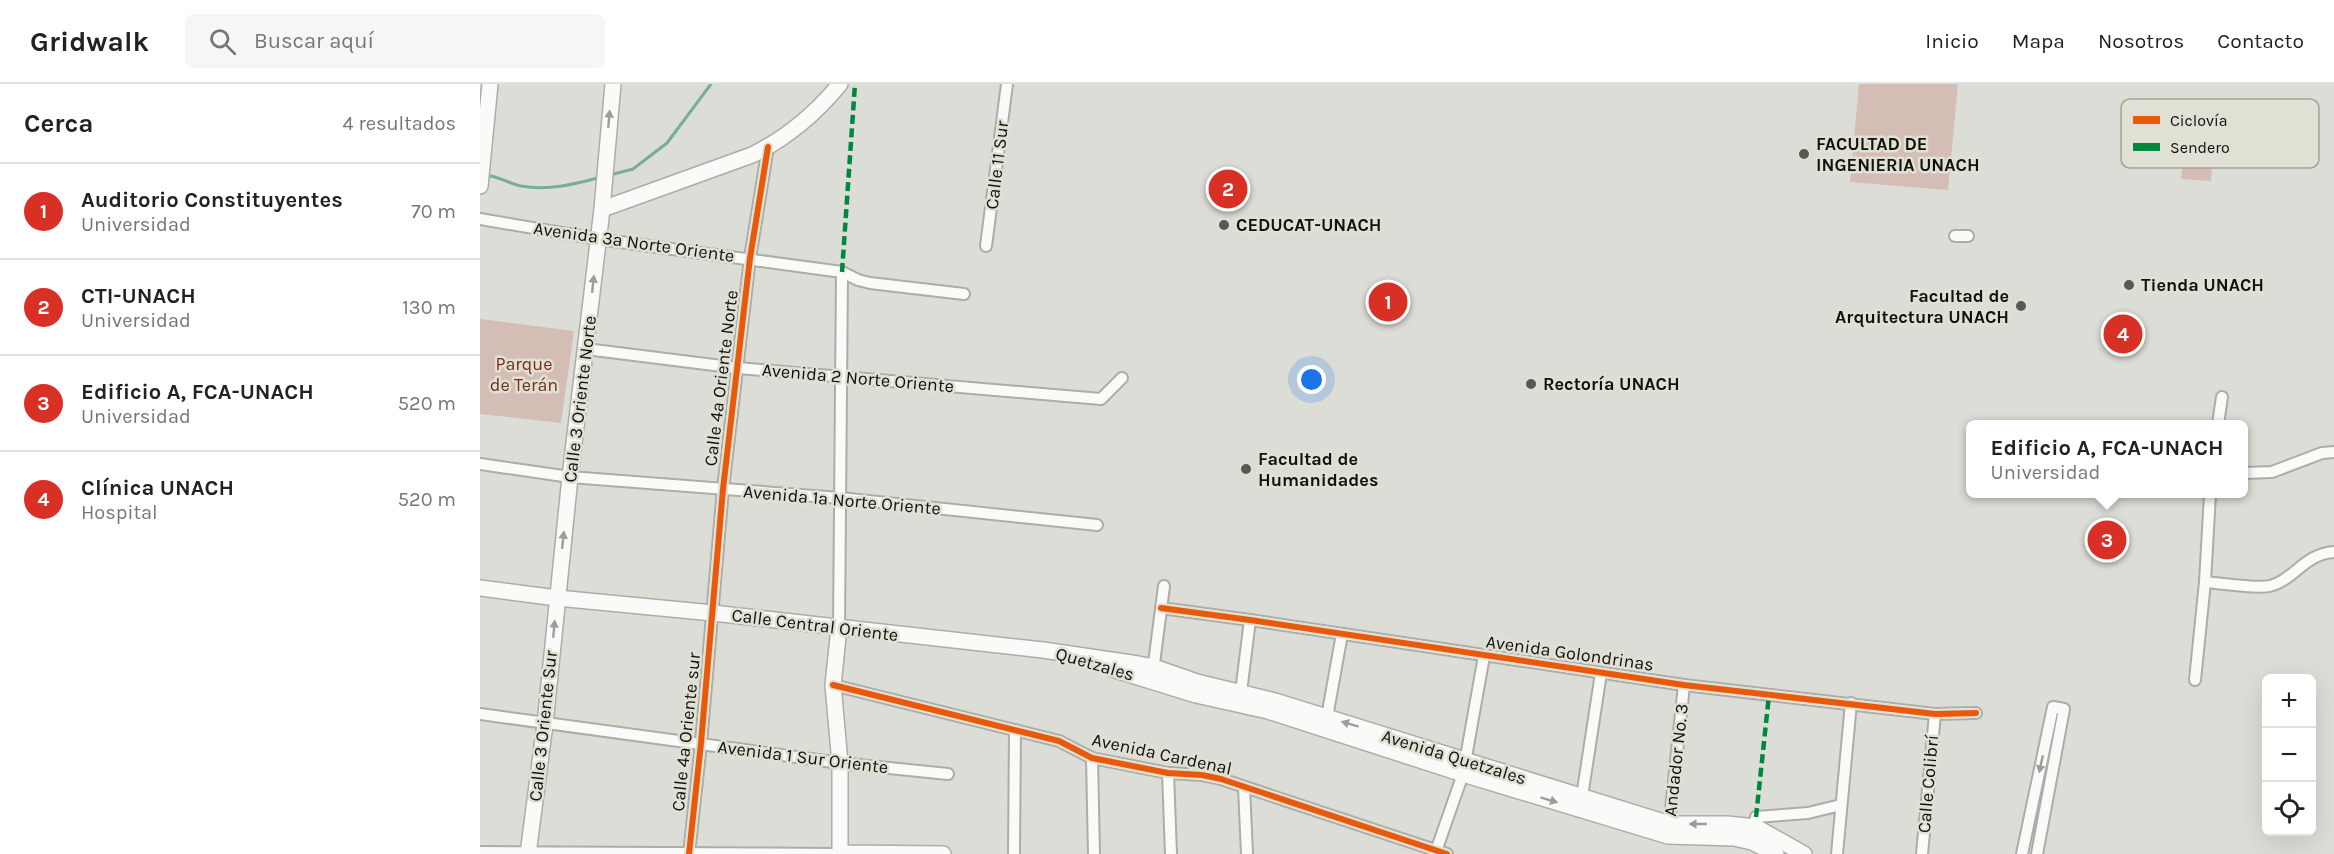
<!DOCTYPE html>
<html lang="es">
<meta charset="utf-8">
<style>
:root{--surface:#fff;--page:#f6f6f6;--text:#222;--muted:#767676;--line:#e0e0e0;--accent:#d93025}
body{margin:0;font-family:Karla,sans-serif;background:var(--page);color:var(--text)}
.controls{position:absolute;right:18px;bottom:18px;display:grid;overflow:hidden;border-radius:9px;box-shadow:0 6px 24px #0002}
.controls button{width:54px;height:54px;display:grid;place-items:center;padding:0;border:0;border-bottom:2px solid var(--line);background:var(--surface);color:var(--text);font:30px sans-serif}
.you{position:absolute;left:832px;top:296px;width:21px;height:21px;margin:-15px;border:4px solid #fff;border-radius:50%;background:#1a73e8;box-shadow:0 0 0 9px #1a73e833}
.badge{display:grid;place-items:center;width:39px;height:39px;border-radius:50%;background:var(--accent);color:#fff;font-size:20px;font-weight:700}
.pin{position:absolute;translate:-50% -50%;border:3px solid #fff;box-shadow:0 2px 6px #0006}
.popup{position:absolute;left:1486px;top:336px;width:282px;height:78px;box-sizing:border-box;display:grid;place-content:center;border-radius:9px;background:var(--surface);filter:drop-shadow(0 2px 4px #0005);font-size:20px;white-space:nowrap;color:var(--muted)}
.popup b{font-size:22px;color:var(--text)}
.popup::after{content:'';position:absolute;left:50%;top:100%;margin-left:-12px;border:12px solid transparent;border-top-color:var(--surface)}
.list{margin:0;padding:0;list-style:none}
h2{display:flex;justify-content:space-between;align-items:center;height:78px;margin:0;padding:0 24px;font-size:26px}
h2 small{font-size:20px;font-weight:400;color:var(--muted)}
.list li{display:grid;grid-template-columns:39px 1fr auto;gap:18px;align-items:center;box-sizing:border-box;height:96px;padding:0 24px;border-top:2px solid var(--line)}
.list b{display:block;font-size:22px;white-space:nowrap}
.list p{margin:0;font-size:20px;white-space:nowrap;color:var(--muted)}
.list em{font-size:20px;font-style:normal;color:var(--muted)}
.icon{flex:none;width:33px;height:33px;fill:none;stroke:currentColor;stroke-width:2;stroke-linecap:round;stroke-linejoin:round}
.map{position:relative;flex:none;width:1854px;height:770px;overflow:hidden}
header{display:flex;align-items:center;gap:36px;box-sizing:border-box;height:84px;padding:0 30px;background:var(--surface);border-bottom:2px solid var(--line)}
header strong{font-size:28px}
nav{display:flex;gap:33px;margin-inline-start:auto;font-size:21px}
.search{width:420px;height:54px;background:var(--page);display:flex;align-items:center;gap:15px;box-sizing:border-box;padding:0 21px;border-radius:9px;color:var(--muted);font-size:22px}
main{display:flex}
aside{flex:1;background:var(--surface)}
.map>svg:first-child{display:block}
.green{fill:#d4bdb4}
.lines{fill:none;stroke-linecap:round;stroke-linejoin:round}
.stream{stroke:#78ac9b;stroke-width:3}
.street-casing{stroke:#acaca8;stroke-width:14}
.secondary-casing{stroke:#acaca8;stroke-width:18}
.street{stroke:#fafaf9;stroke-width:10}
.secondary{stroke:#fafaf9;stroke-width:15}
.quiet{stroke:#00873e;stroke-width:4.5;stroke-dasharray:9 4.5;stroke-linecap:butt}
.cycleway-casing{stroke:#e0e0d4;stroke-width:10}
.cycleway{stroke:#e8590c;stroke-width:6}
.oneway{fill:#9d9d9b}
.poi-dot{fill:#585854;stroke:#e0e0d4;stroke-width:2}
.labels{text-anchor:middle;dominant-baseline:central;stroke-width:5;stroke-linejoin:round;paint-order:stroke}
.poi-label{font-size:18px;font-weight:bold;fill:#11110d;stroke:#e0e0d4;text-anchor:start}
.street-label{font-size:18px;fill:#11110d;stroke:#e0e0d4}
.park-label{font-size:18px;fill:#792c17;stroke:#e0e0d4}
.key{fill:#e0e0d4;stroke:#a2a298;stroke-width:1.5}
.key-label{font-size:16px;fill:#11110d}
</style>
<header>
<strong>Gridwalk</strong>
<div class="search"><svg class="icon" aria-label="search" viewBox="0 0 24 24"><circle cx="10" cy="10" r="6"/><path d="M15 15l6 6"/></svg>Buscar aquí</div>
<nav><a>Inicio</a><a>Mapa</a><a>Nosotros</a><a>Contacto</a></nav>
</header>
<main>
<aside>
<h2>Cerca<small>4 resultados</small></h2>
<ul class="list">
<li><span class="badge">1</span><div><b>Auditorio Constituyentes</b><p>Universidad</p></div><em>70 m</em></li>
<li><span class="badge">2</span><div><b>CTI-UNACH</b><p>Universidad</p></div><em>130 m</em></li>
<li><span class="badge">3</span><div><b>Edificio A, FCA-UNACH</b><p>Universidad</p></div><em>520 m</em></li>
<li><span class="badge">4</span><div><b>Clínica UNACH</b><p>Hospital</p></div><em>520 m</em></li>
</ul>
</aside>
<div class="map">
<svg width="1854" height="770" viewBox="0 0 1854 770">
<rect width="100%" height="100%" fill="#ddddd7"/>
<g class="green">
<path d="M 1379,0 L 1478,0 L 1468,106 L 1370,98 Z"/>
<path d="M 1704,67 L 1733,68 L 1731,97 L 1701,95 Z"/>
<path d="M 0,235 L 94,247 L 81,339 L 0,330 Z"/>
</g>
<g class="lines">
<g class="stream">
<path d="M 5,91 C 21,93 27,99 41,102 C 68,107 96,100 121,93"/>
<path d="M 130,91 L 153,85 L 187,59 L 231,0"/>
</g>
<defs>
<g id="street">
<path d="M 0,135 L 118,155 L 362,188 L 378,196 L 390,199 L 484,210"/>
<path d="M 1475,152 L 1488,152"/>
<path d="M 506,162 L 527,0"/>
<path d="M 106,265 L 258,284 L 621,315 L 642,294"/>
<path d="M 1738,340 L 1742,313"/>
<path d="M 0,380 L 90,393 L 360,414 L 617,441"/>
<path d="M 1764,389 L 1792,388 L 1842,369 L 1854,368"/>
<path d="M 1725,498 C 1741,499 1775,505 1790,502 C 1814,496 1824,470 1854,468"/>
<path d="M 681,524 L 770,536 L 1204,601 L 1455,630 L 1496,629"/>
<path d="M 359,544 L 362,188"/>
<path d="M 673,587 L 684,502"/>
<path d="M 1715,596 L 1725,498 L 1730,410"/>
<path d="M 353,601 L 579,657 L 612,674 L 688,689 L 722,691 L 741,695 L 967,770"/>
<path d="M 760,616 L 770,536"/>
<path d="M 0,630 L 360,679 L 468,690"/>
<path d="M 847,633 L 862,550"/>
<path d="M 612,674 L 614,770"/>
<path d="M 688,689 L 691,770"/>
<path d="M 764,703 L 767,770"/>
<path d="M 1101,719 L 1121,589"/>
<path d="M 1189,744 L 1204,601"/>
<path d="M 1274,749 L 1276,733 L 1328,729 L 1361,721"/>
<path d="M 0,768 L 360,770"/>
<path d="M 209,770 L 221,659 L 243,405 L 270,174 L 288,63"/>
<path d="M 534,770 L 535,646"/>
<path d="M 955,770 L 983,690 L 1004,572"/>
<path d="M 1357,770 L 1371,619"/>
<path d="M 1442,770 L 1455,630"/>
<path d="M 1542,770 L 1573,623 L 1584,625 L 1557,770"/>
</g>
<g id="secondary">
<path d="M 0,102 L 10,0"/>
<path d="M 128,123 L 272,71 C 307,54 336,29 360,0"/>
<path d="M 0,504 L 77,514 L 233,529 L 563,566 L 658,580 L 674,583 L 717,598 L 795,617 L 1190,740 L 1247,740 L 1276,743 L 1324,770"/>
<path d="M 359,544 L 353,601 L 360,679 L 360,769 L 463,770"/>
<path d="M 632,585 L 716,611 L 788,627 L 983,690 L 1188,752 L 1254,754 L 1272,758 L 1296,770"/>
<path d="M 48,770 L 65,640 L 90,393 L 122,125 L 133,0"/>
</g>
</defs>
<use href="#street" class="street-casing"/>
<use href="#secondary" class="secondary-casing"/>
<use href="#street" class="street"/>
<use href="#secondary" class="secondary"/>
<g class="quiet">
<path d="M 362,188 L 375,0"/>
<path d="M 1276,733 L 1289,611"/>
</g>
<defs>
<g id="cycleway">
<path d="M 681,524 L 770,536 L 1204,601 L 1455,630 L 1496,629"/>
<path d="M 353,601 L 579,657 L 612,674 L 688,689 L 722,691 L 741,695 L 967,770"/>
<path d="M 209,770 L 221,659 L 243,405 L 270,174 L 288,63"/>
</g>
</defs>
<use href="#cycleway" class="cycleway-casing"/>
<use href="#cycleway" class="cycleway"/>
</g>
<defs><path id="oneway-solid" d="M-6-.8H1V-3.2L6.5 0L1 3.2V.8H-6Z" transform="scale(1.5)"/></defs>
<g class="oneway">
<use href="#oneway-solid" transform="translate(129 35) rotate(-85)"/>
<use href="#oneway-solid" transform="translate(113 200) rotate(-84)"/>
<use href="#oneway-solid" transform="translate(83 456) rotate(-84)"/>
<use href="#oneway-solid" transform="translate(74 545) rotate(-85)"/>
<use href="#oneway-solid" transform="translate(870 640) rotate(-163)"/>
<use href="#oneway-solid" transform="translate(1561 680) rotate(102)"/>
<use href="#oneway-solid" transform="translate(1069 716) rotate(17)"/>
<use href="#oneway-solid" transform="translate(1218 740) rotate(180)"/>
</g>
<g class="poi-dot">
<circle cx="1324" cy="70" r="6"/>
<circle cx="744" cy="141" r="6"/>
<circle cx="1649" cy="201" r="6"/>
<circle cx="1541" cy="222" r="6"/>
<circle cx="1051" cy="300" r="6"/>
<circle cx="766" cy="385" r="6"/>
</g>
<g class="labels">
<g class="poi-label">
<text x="1336" y="60">FACULTAD DE<tspan x="1336" dy="21">INGENIERIA UNACH</tspan></text>
<text x="756" y="141">CEDUCAT-UNACH</text>
<text x="1661" y="201">Tienda UNACH</text>
<text x="1529" y="212" text-anchor="end">Facultad de<tspan x="1529" dy="21">Arquitectura UNACH</tspan></text>
<text x="1063" y="300">Rectoría UNACH</text>
<text x="778" y="375">Facultad de<tspan x="778" dy="21">Humanidades</tspan></text>
</g>
<g class="street-label">
<text transform="translate(517 81) rotate(-83)">Calle 11 Sur</text>
<text transform="translate(154 158) rotate(8)">Avenida 3a Norte Oriente</text>
<text transform="translate(241 294) rotate(-83)">Calle 4a Oriente Norte</text>
<text transform="translate(378 294) rotate(5)">Avenida 2 Norte Oriente</text>
<text transform="translate(100 315) rotate(-83)">Calle 3 Oriente Norte</text>
<text transform="translate(362 416) rotate(5)">Avenida 1a Norte Oriente</text>
<text transform="translate(335 541) rotate(7)">Calle Central Oriente</text>
<text transform="translate(1090 569) rotate(8)">Avenida Golondrinas</text>
<text transform="translate(615 580) rotate(16)">Quetzales</text>
<text transform="translate(63 642) rotate(-84)">Calle 3 Oriente Sur</text>
<text transform="translate(206 648) rotate(-84)">Calle 4a Oriente sur</text>
<text transform="translate(682 670) rotate(12)">Avenida Cardenal</text>
<text transform="translate(323 673) rotate(7)">Avenida 1 Sur Oriente</text>
<text transform="translate(974 673) rotate(17)">Avenida Quetzales</text>
<text transform="translate(1196 676) rotate(-84)">Andador No. 3</text>
<text transform="translate(1448 700) rotate(-85)">Calle Colibrí</text>
</g>
<g class="park-label">
<text x="44" y="280">Parque<tspan x="44" dy="21">de Terán</tspan></text>
</g>
</g>
<rect x="1641" y="15" width="198" height="69" rx="9" class="key"/>
<rect x="1653" y="32" width="27" height="8" fill="#e8590c"/>
<rect x="1653" y="59" width="27" height="8" fill="#00873e"/>
<g class="key-label">
<text x="1690" y="42">Ciclovía</text>
<text x="1690" y="69">Sendero</text>
</g>
</svg>
<div class="controls">
<button>+</button>
<button>−</button>
<button><svg class="icon" aria-label="locate" viewBox="0 0 24 24"><circle cx="12" cy="12" r="6"/><path d="M12 2v4M12 18v4M2 12h4M18 12h4"/></svg></button>
</div>
<div class="you"></div>
<div class="pin badge" style="left:908px;top:218px">1</div>
<div class="pin badge" style="left:748px;top:105px">2</div>
<div class="pin badge" style="left:1627px;top:456px">3</div>
<div class="popup"><b>Edificio A, FCA-UNACH</b>Universidad</div>
<div class="pin badge" style="left:1643px;top:250px">4</div>
</div>
</main>
